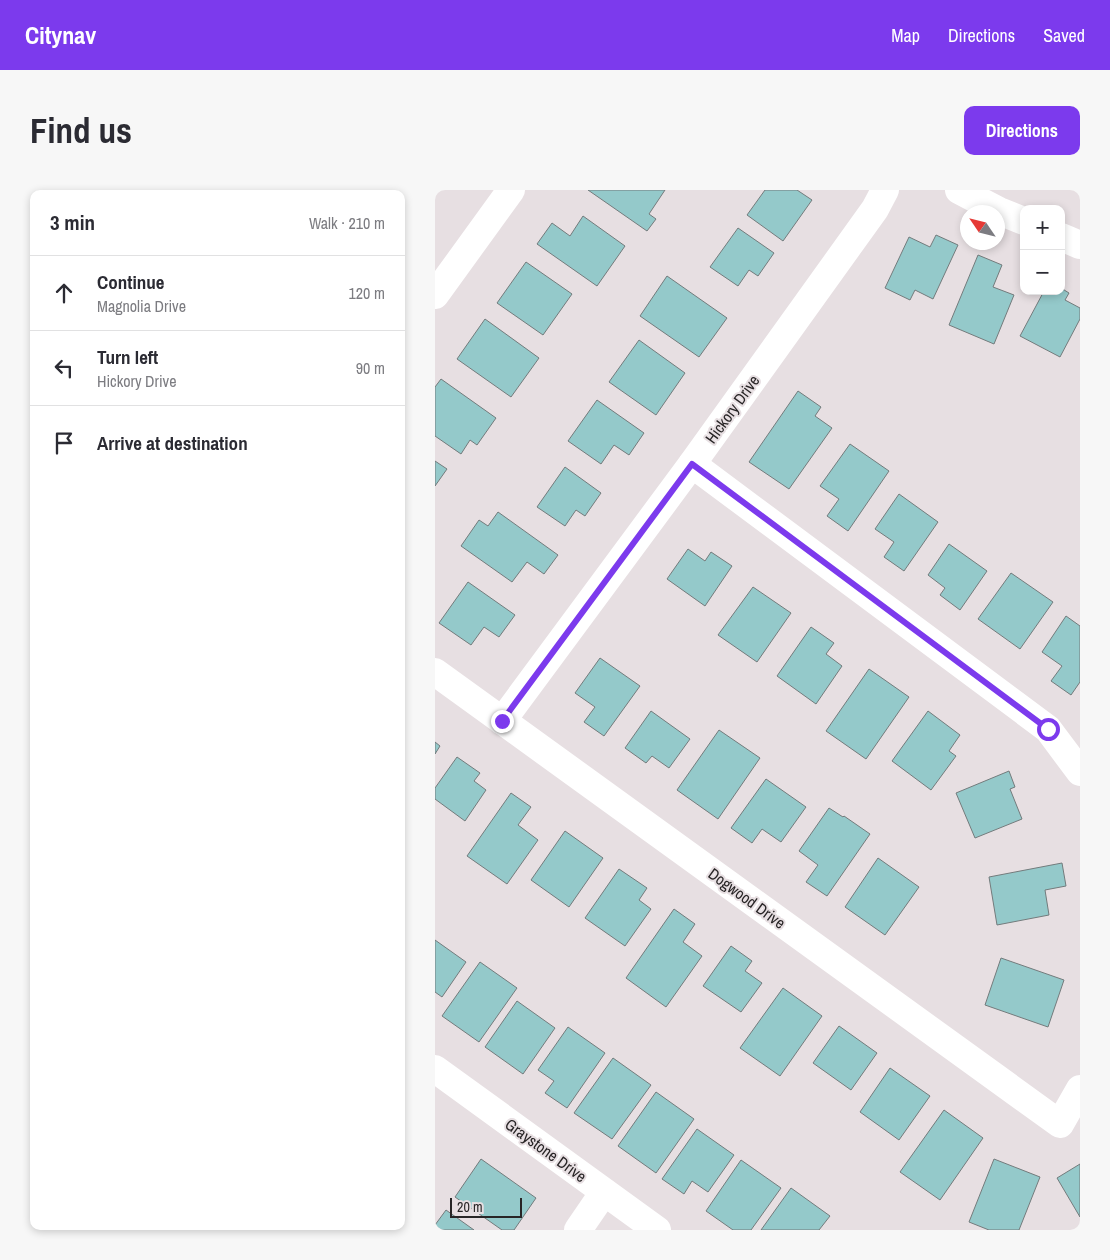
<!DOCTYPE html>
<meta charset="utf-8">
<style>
:root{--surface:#fff;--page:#f7f7f7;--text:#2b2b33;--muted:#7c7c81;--line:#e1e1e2;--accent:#7c3aed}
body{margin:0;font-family:"Archivo Narrow",sans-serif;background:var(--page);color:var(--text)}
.controls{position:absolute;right:15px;top:15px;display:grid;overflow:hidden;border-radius:10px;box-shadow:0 2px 8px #0003}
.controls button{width:45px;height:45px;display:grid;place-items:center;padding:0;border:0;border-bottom:1px solid var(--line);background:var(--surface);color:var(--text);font:25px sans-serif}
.compass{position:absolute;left:525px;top:15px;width:45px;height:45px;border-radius:50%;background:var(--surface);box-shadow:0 2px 8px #0003;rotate:305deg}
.scale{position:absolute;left:15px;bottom:12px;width:72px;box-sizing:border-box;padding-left:5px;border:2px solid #282526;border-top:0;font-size:14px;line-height:18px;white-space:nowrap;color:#282526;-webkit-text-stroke:4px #e7dfe2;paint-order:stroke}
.stop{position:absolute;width:15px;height:15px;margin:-11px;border:4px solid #7c3aed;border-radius:50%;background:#fff}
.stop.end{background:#7c3aed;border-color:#fff;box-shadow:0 1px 5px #0008}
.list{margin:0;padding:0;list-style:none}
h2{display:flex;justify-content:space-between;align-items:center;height:65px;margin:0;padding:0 20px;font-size:21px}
h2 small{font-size:16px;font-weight:400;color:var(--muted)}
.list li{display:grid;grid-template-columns:32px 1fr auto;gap:15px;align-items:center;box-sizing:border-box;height:75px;padding:0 20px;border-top:1px solid var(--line)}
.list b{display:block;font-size:19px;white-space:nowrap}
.list p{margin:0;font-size:16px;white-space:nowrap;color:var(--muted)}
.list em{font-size:16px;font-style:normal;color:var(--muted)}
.icon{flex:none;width:28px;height:28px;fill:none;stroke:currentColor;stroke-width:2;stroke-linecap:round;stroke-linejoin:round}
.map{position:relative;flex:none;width:645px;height:1040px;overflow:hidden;border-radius:10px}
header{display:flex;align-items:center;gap:30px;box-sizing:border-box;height:70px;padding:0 25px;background:var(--accent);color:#fff}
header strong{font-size:24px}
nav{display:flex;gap:28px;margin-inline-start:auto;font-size:18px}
.intro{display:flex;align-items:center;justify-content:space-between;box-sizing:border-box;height:120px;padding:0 30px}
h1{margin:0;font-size:35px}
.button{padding:12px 22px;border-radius:10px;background:var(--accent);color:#fff;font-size:18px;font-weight:700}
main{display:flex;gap:30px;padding:0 30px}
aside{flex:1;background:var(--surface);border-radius:10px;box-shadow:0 2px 8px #0003}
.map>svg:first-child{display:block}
.building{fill:#94c9ca;stroke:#737b7c}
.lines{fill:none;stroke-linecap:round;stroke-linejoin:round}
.street{stroke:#fff;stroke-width:28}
.route{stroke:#7c3aed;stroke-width:6}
.labels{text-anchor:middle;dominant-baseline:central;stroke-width:4;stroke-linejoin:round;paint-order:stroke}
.street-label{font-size:16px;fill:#282526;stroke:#e7dfe2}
</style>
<header>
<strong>Citynav</strong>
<nav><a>Map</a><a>Directions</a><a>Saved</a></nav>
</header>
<div class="intro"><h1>Find us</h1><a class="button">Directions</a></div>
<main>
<aside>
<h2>3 min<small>Walk · 210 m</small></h2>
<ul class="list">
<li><svg class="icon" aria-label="ahead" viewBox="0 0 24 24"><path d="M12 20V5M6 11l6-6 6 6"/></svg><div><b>Continue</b><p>Magnolia Drive</p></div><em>120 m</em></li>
<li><svg class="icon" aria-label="left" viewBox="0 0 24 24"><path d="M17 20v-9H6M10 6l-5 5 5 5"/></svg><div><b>Turn left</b><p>Hickory Drive</p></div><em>90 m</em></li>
<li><svg class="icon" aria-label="arrive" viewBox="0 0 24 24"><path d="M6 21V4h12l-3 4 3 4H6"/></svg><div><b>Arrive at destination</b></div></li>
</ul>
</aside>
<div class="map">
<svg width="645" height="1040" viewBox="0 0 645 1040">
<rect width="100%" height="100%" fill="#e7dfe2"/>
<g class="building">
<path d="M 153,0 L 230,0 L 214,24 L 221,29 L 212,41 Z"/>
<path d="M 330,0 L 362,0 L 377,10 L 348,51 L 312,25 Z"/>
<path d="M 148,26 L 190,56 L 162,96 L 102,54 L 117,33 L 135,46 Z"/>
<path d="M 303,38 L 339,63 L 323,86 L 314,80 L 303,96 L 275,77 Z"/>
<path d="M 501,45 L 523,55 L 498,109 L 480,100 L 475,110 L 450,98 L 474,47 L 495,57 Z"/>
<path d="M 543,65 L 567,75 L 558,97 L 579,105 L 559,154 L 514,135 Z"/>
<path d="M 91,72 L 137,104 L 108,145 L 62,113 Z"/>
<path d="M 232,86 L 292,128 L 264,167 L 205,126 Z"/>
<path d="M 626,98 L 634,103 L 630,110 L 645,118 L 645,129 L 625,167 L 585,146 L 609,101 L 626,101 Z"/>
<path d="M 50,129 L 104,168 L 76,207 L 22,169 Z"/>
<path d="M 204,150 L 250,183 L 221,225 L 174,192 Z"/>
<path d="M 6,189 L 61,228 L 42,255 L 35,250 L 26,264 L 0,246 L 0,197 Z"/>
<path d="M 363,201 L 386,217 L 380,226 L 397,238 L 354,299 L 314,272 Z"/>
<path d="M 162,210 L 209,243 L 194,265 L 179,255 L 166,274 L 133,251 Z"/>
<path d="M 415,254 L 454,281 L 413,341 L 392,326 L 404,309 L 385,296 Z"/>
<path d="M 0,271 L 12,279 L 0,296 Z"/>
<path d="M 130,277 L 166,303 L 150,326 L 141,320 L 130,336 L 102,317 Z"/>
<path d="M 464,304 L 503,332 L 469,381 L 449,367 L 459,352 L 440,339 Z"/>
<path d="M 63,322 L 123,365 L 109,384 L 92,372 L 77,392 L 26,356 L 44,330 L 53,336 Z"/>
<path d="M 514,354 L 552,381 L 525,420 L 505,405 L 510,398 L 493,385 Z"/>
<path d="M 253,359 L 270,371 L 276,362 L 297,376 L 270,416 L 232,389 Z"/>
<path d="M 576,383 L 618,412 L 585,459 L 543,429 Z"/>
<path d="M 33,392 L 80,425 L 64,447 L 49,437 L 36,455 L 4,433 Z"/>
<path d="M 318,397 L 356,423 L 322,472 L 283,445 Z"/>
<path d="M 631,426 L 645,436 L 645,492 L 636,505 L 616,491 L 627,476 L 607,462 Z"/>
<path d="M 376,437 L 399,453 L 391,464 L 407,476 L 381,514 L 342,486 Z"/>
<path d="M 165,468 L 205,496 L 169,546 L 149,532 L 160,517 L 140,503 Z"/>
<path d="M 434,479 L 474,507 L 431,569 L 391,541 Z"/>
<path d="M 216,521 L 255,549 L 234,578 L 217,566 L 211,573 L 190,558 Z"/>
<path d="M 493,521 L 525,545 L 514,561 L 521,566 L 496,600 L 457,571 Z"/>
<path d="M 284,540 L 325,568 L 283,629 L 242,600 Z"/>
<path d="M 0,552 L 5,556 L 0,564 Z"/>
<path d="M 22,567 L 45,583 L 39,591 L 51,600 L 30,631 L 0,609 L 0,598 Z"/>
<path d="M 574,581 L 580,597 L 575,599 L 587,629 L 540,648 L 521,603 Z"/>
<path d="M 331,589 L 371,617 L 346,652 L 327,639 L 317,653 L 296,638 Z"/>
<path d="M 76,603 L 96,617 L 83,635 L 103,650 L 72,694 L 32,666 Z"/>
<path d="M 394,618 L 408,627 L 409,626 L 435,644 L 392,706 L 371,692 L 383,675 L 364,661 Z"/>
<path d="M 130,641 L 168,668 L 134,717 L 96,690 Z"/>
<path d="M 443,668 L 484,697 L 450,745 L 410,717 Z"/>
<path d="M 627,673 L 631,696 L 610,700 L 614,725 L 562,735 L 554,687 Z"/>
<path d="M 184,679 L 212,698 L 204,710 L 216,719 L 190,756 L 150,728 Z"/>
<path d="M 239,719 L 260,734 L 248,752 L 267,766 L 231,817 L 191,788 Z"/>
<path d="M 0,750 L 31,772 L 7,807 L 0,802 Z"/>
<path d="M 296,756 L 317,771 L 310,781 L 327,793 L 306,822 L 268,796 Z"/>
<path d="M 566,768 L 629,790 L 613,837 L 550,815 Z"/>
<path d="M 45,772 L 82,798 L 44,852 L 7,826 Z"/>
<path d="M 348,798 L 387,826 L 345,886 L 305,858 Z"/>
<path d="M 82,811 L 120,838 L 88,884 L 50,857 Z"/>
<path d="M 404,836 L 442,863 L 416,900 L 378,873 Z"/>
<path d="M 133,837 L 170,863 L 132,918 L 110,903 L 119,891 L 103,880 Z"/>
<path d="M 178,868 L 216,895 L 177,949 L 139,923 Z"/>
<path d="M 455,878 L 495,906 L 464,950 L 425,922 Z"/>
<path d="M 221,902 L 259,929 L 221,983 L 183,956 Z"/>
<path d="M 509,920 L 548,948 L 505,1010 L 465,982 Z"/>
<path d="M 262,939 L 299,965 L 273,1002 L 257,991 L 249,1004 L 227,989 Z"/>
<path d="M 46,969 L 101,1008 L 79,1040 L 67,1040 L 20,1007 Z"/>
<path d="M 559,969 L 605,987 L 584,1040 L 554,1040 L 534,1032 Z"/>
<path d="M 306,970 L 346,998 L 316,1040 L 298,1040 L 271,1021 Z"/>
<path d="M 645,974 L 645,1027 L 622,988 Z"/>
<path d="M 356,998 L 395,1026 L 384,1040 L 326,1040 Z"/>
<path d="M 11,1020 L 39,1040 L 0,1040 L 0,1035 Z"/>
</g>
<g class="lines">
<g class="street">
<path d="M 524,0 L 564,21 L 589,31"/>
<path d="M 626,47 L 645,55"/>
<path d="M 0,105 L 76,0"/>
<path d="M 257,274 L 613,539 L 645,582"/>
<path d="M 0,482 L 625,934 L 645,899"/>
<path d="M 67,531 L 257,274 L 440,19 L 450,0"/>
<path d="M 0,879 L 222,1040"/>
<path d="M 143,1040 L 169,1002"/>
</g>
</g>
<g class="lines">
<path class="route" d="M 67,531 L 257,274 L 613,539"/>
</g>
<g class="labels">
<g class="street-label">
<text transform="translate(297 219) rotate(-54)">Hickory Drive</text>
<text transform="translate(312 708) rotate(36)">Dogwood Drive</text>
<text transform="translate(111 960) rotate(36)">Graystone Drive</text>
</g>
</g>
</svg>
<div class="controls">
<button>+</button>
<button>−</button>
</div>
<svg class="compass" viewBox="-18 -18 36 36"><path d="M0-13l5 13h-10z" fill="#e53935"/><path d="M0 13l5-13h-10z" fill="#7c7c81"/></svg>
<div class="scale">20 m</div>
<div class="stop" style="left:613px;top:539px"></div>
<div class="stop end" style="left:67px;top:531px"></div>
</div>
</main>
